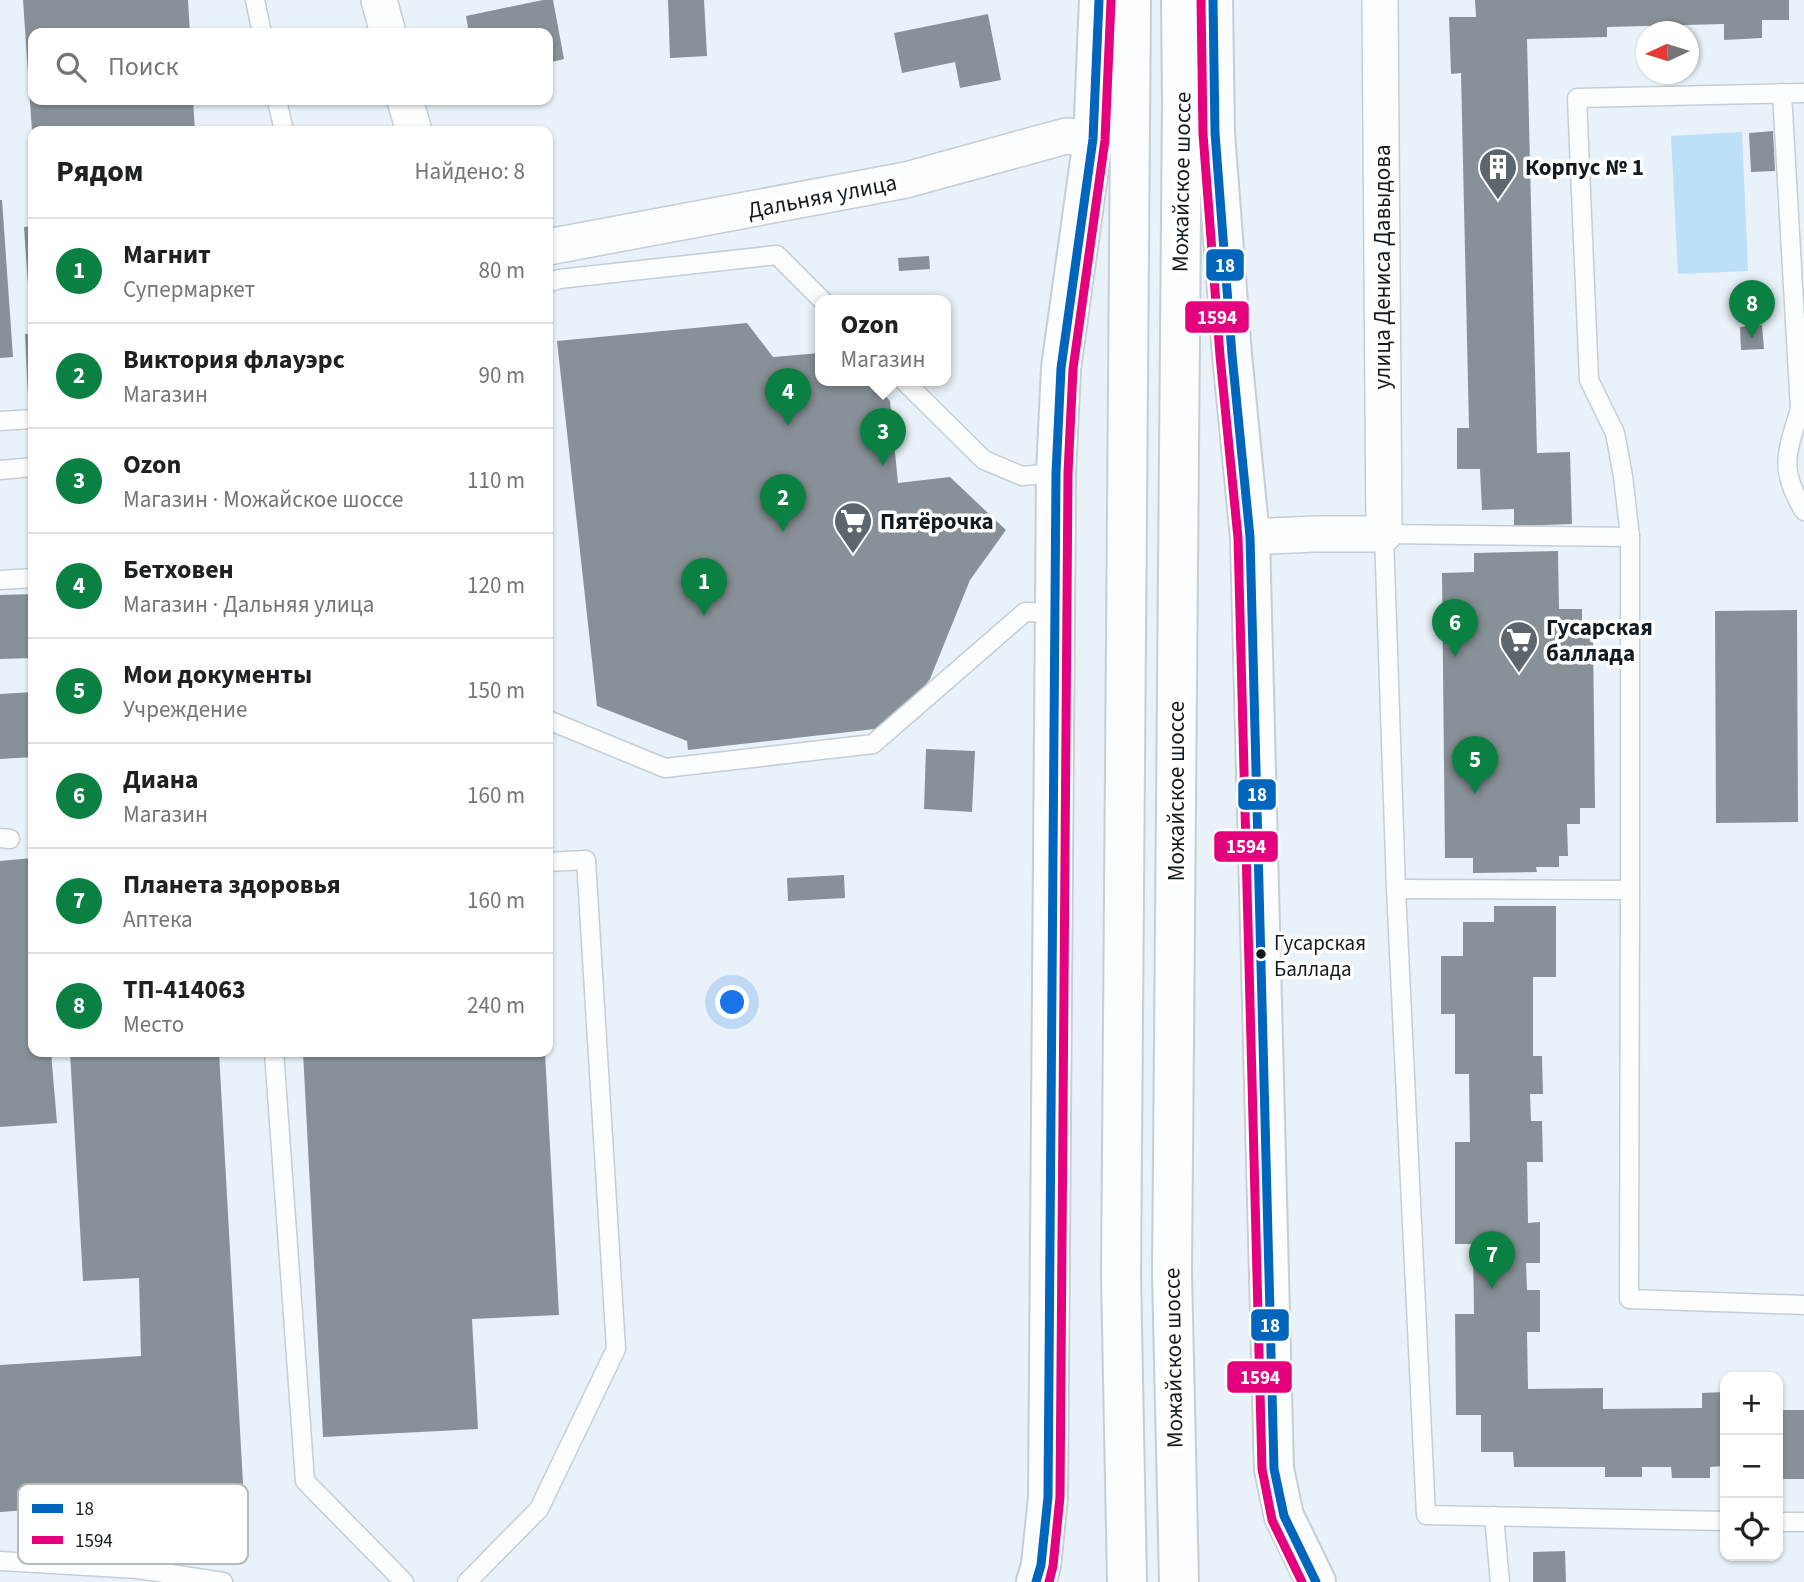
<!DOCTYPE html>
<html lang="ru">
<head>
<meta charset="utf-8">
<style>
	body { margin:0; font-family:"Source Sans 3",sans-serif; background:#f2f2f2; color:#202124 }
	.controls { position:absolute; right:21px; bottom:21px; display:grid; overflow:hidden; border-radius:14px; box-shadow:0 2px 5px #0004 }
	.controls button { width:63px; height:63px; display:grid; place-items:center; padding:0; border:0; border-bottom:2px solid #e0e0e0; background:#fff; color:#202124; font:35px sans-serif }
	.compass { position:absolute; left:1636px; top:21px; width:63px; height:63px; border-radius:50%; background:#fff; box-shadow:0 2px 5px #0004; rotate:266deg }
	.you { position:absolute; left:733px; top:1003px; width:24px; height:24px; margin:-18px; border:5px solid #fff; border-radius:50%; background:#1a73e8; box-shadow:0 0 0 10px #1a73e833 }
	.badge { display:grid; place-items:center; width:46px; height:46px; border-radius:50%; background:#0b8043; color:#fff; font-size:23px; font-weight:700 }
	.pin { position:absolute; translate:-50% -58px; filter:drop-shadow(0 2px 4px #0008) }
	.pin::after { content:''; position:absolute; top:37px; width:24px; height:21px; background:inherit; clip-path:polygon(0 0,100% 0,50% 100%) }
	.popup { position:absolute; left:815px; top:295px; width:136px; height:91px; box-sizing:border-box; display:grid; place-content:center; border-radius:14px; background:#fff; filter:drop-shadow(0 2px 5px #0005); font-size:23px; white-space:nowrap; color:#757577 }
	.popup b { font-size:26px; color:#202124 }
	.popup::after { content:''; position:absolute; left:50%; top:100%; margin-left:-14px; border:14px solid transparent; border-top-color:#fff }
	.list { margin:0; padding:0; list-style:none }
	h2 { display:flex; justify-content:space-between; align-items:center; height:91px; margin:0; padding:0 28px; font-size:30px }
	h2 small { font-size:23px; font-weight:400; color:#757577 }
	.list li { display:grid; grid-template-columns:46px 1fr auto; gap:21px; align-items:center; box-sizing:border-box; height:105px; padding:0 28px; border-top:2px solid #e0e0e0 }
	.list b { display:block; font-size:26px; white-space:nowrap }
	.list p { margin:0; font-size:23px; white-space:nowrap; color:#757577 }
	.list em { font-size:23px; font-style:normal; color:#757577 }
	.icon { flex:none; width:38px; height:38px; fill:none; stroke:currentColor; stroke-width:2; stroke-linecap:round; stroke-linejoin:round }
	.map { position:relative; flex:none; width:1804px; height:1582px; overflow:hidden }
	.search { position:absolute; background:#fff; box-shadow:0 2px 5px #0004; left:28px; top:28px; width:525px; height:77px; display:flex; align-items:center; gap:18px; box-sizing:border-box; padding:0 24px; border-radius:14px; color:#757577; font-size:26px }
	.panel { position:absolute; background:#fff; box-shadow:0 2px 5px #0004; left:28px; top:126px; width:525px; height:931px; border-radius:14px }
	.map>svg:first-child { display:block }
	.green { fill:#bce0f8 }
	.building { fill:#889197 }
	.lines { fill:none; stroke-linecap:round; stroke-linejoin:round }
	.service-casing { stroke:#c5ced5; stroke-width:21 }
	.minor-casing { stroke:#c5ced5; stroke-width:38 }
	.primary-casing { stroke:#c5ced5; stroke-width:42 }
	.service { stroke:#fcfdfe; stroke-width:18 }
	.minor { stroke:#fcfdfe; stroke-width:35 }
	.primary { stroke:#fcfdfe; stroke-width:38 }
	.bus-1-casing { stroke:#fff; stroke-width:14 }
	.bus-2-casing { stroke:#fff; stroke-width:14 }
	.bus-1 { stroke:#0065bd; stroke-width:9 }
	.bus-2 { stroke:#e5007d; stroke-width:9 }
	.bus-dot { fill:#121b22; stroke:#fff; stroke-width:2.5 }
	.labels { text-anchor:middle; stroke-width:7; stroke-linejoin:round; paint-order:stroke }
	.bus-label { font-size:21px; fill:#121b22; stroke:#fff; text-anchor:start }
	.poi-label { font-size:23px; font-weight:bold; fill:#121b22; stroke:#fff; text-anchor:start }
	.street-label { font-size:23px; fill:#121b22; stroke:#fff }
	.key { fill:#fff; stroke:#b8bbbd; stroke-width:2 }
	.key-label { font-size:19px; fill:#121b22 }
	.line-badge { stroke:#fff; stroke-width:2.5 }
	.badge-label { font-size:19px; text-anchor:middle; font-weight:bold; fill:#fff }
</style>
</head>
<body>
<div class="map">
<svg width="1804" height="1582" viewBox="0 0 1804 1582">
	<rect width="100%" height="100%" fill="#e9f2f8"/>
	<!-- green -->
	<polygon class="green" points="1742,132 1748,271 1678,274 1671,136"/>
	<!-- building -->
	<g class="building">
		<polygon points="23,0 188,0 190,33 33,33 33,100 118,100 118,103 193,100 195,131 32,131"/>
		<polygon points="543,0 553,0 564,59 548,63 548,33 469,33 466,16"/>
		<polygon points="668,0 704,0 707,56 670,58"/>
		<polygon points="1475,0 1789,0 1789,20 1762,20 1762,38 1724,40 1724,24 1607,27 1607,37 1527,39 1537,453 1570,452 1572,524 1514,526 1514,509 1482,510 1480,469 1457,469 1457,428 1469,428 1461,73 1451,74 1449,17 1476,17"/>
		<polygon points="988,14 1001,80 960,88 955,62 902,73 894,33"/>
		<polygon points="1773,131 1775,171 1751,172 1749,133"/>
		<polygon points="0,200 2,200 13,357 0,358"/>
		<polygon points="33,226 33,313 30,314 24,227"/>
		<polygon points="929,256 930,269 899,271 898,258"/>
		<polygon points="747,323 773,357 820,353 820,380 872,380 890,401 898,483 950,477 1006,530 970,580 930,679 893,727 688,750 687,741 597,706 557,341"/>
		<polygon points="1762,325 1764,349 1741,350 1740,327"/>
		<polygon points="25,334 33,334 33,397 28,397"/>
		<polygon points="1558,551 1559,609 1582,609 1582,635 1593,635 1595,808 1580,808 1580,824 1567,824 1568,856 1559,856 1559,867 1536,867 1537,872 1473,873 1473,858 1445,858 1442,573 1474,572 1474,553"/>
		<polygon points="33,594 33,658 0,659 0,595"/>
		<polygon points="1797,610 1798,822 1716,823 1715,611"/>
		<polygon points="33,692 33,757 0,759 0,694"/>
		<polygon points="926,749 975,751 972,812 924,809"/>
		<polygon points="33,858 33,1052 51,1052 57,1123 0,1127 0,861"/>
		<polygon points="844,875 845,898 788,901 787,878"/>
		<polygon points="1494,906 1556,906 1556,977 1533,977 1533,1056 1542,1056 1543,1094 1530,1094 1531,1121 1542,1121 1543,1162 1527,1162 1528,1223 1540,1222 1540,1263 1526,1263 1527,1290 1540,1290 1540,1332 1527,1332 1528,1389 1603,1388 1603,1409 1702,1408 1702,1393 1725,1392 1725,1466 1710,1467 1710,1478 1672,1478 1671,1467 1642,1467 1642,1477 1605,1477 1605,1467 1514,1467 1513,1452 1481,1452 1481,1415 1456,1415 1455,1314 1474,1314 1473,1244 1455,1244 1455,1142 1470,1142 1469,1074 1455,1074 1455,1014 1441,1014 1441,956 1463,956 1463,922 1494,922"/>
		<polygon points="70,1052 219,1052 246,1538 155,1544 152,1501 0,1512 0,1365 141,1356 139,1278 83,1281"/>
		<polygon points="303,1052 545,1052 559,1315 472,1319 478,1429 323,1437"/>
		<rect x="1778" y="1410" width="26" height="69"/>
		<polygon points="1565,1551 1566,1582 1533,1582 1533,1552"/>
	</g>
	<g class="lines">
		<defs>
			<g id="service">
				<polyline points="255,0 262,33"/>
				<path d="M1782,93L1800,409C1787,454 1778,467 1804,511"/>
				<polyline points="277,100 284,131"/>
				<polyline points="548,283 559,279 777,255 822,300"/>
				<polyline points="903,380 984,460 1022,476 1056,473"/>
				<polyline points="0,421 33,419"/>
				<polyline points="0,470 33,467"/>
				<polyline points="0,580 33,578"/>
				<polyline points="548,720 665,768 873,744 1025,612 1054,613"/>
				<polyline points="0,838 10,839"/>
				<polyline points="1396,889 1630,890 1630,537"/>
				<polyline points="1630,890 1629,1299 1804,1305"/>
				<polyline points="274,1052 305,1481 404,1582"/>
				<polyline points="1494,1516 1500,1582"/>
				<polyline points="1725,1521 1426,1515 1396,889 1384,534 1630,537 1623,476 1615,433 1589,380 1577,98 1804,93"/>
				<polyline points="1778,1522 1804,1522"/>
				<polyline points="0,1561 138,1569 223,1582"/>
				<polyline points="467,1582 539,1509 616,1349 586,860 548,862"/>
			</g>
			<g id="minor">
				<polyline points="379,0 388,33"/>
				<polyline points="405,100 414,131"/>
				<polyline points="548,247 906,180 1066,136 1093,139"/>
				<polyline points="1250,537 1316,534 1384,534 1380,0"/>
			</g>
			<g id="primary">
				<polyline points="1213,0 1215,133 1232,355 1250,537 1274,1469 1284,1516 1316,1582"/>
				<polyline points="1036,1582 1041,1565 1048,1497 1056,473 1061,368 1093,139 1099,0"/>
				<polyline points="1127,1582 1121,1276 1131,0"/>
				<polyline points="1179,1582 1172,1274 1182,101 1181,0"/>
			</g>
		</defs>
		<!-- service casing -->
		<use href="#service" class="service-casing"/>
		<!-- minor casing -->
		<use href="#minor" class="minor-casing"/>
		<!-- primary casing -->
		<use href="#primary" class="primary-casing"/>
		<!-- service -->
		<use href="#service" class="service"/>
		<!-- minor -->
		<use href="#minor" class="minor"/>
		<!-- primary -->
		<use href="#primary" class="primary"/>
		<defs>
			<g id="bus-1">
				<polyline points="1213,0 1215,133 1232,355 1250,537 1274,1469 1284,1516 1316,1582"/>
				<polyline points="1036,1582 1041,1565 1048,1497 1056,473 1061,368 1093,139 1099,0"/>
			</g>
			<g id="bus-2">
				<polyline points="1201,0 1203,134 1220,356 1238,538 1262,1469 1272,1520 1302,1582"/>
				<polyline points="1049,1582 1053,1566 1060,1497 1068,473 1073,369 1105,140 1111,1"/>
			</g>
		</defs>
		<!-- bus-1 casing -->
		<use href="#bus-1" class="bus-1-casing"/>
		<!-- bus-2 casing -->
		<use href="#bus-2" class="bus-2-casing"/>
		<!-- bus-1 -->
		<use href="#bus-1" class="bus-1"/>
		<!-- bus-2 -->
		<use href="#bus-2" class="bus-2"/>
	</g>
	<!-- icons -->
	<defs>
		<symbol id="building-pin" viewBox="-11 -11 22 30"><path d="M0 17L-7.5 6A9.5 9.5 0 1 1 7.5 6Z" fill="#5d666d" stroke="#fff"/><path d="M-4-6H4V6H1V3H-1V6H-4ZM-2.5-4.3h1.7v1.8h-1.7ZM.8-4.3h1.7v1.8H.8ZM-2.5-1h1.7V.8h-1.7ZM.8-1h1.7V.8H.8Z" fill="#fff"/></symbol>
		<symbol id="supermarket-pin" viewBox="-11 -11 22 30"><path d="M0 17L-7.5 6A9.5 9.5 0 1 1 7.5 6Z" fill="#5d666d" stroke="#fff"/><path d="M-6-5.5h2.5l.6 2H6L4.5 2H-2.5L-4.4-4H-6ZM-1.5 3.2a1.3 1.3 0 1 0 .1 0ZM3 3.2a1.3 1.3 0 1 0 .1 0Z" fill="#fff"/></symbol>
	</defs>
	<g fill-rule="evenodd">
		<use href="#building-pin" x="1476" y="145" width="44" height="60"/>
		<use href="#supermarket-pin" x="831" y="499" width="44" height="60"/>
		<use href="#supermarket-pin" x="1497" y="618" width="44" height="60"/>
	</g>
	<!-- markers -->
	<circle class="bus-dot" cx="1261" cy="954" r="6"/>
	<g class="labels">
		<!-- bus labels -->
		<g class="bus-label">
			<text x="1274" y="950">Гусарская<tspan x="1274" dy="26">Баллада</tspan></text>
		</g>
		<!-- poi labels -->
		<g class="poi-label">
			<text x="1525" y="175">Корпус № 1</text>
			<text x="880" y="529">Пятёрочка</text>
			<text x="1546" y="635">Гусарская<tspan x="1546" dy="26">баллада</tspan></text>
		</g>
		<!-- street labels -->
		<g class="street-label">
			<text transform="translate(1181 182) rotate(-89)" y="8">Можайское шоссе</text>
			<text transform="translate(822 196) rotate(-11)" y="8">Дальняя улица</text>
			<text transform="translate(1382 267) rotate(-90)" y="8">улица Дениса Давыдова</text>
			<text transform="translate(1176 791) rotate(-90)" y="8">Можайское шоссе</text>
			<text transform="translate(1173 1358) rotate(-91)" y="8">Можайское шоссе</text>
		</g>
	</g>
	<!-- legend -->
	<rect x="18" y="1484" width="230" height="80" rx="10" class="key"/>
	<rect x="32" y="1504" width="31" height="9" fill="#0065bd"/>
	<rect x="32" y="1536" width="31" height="8" fill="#e5007d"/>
	<g class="key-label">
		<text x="75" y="1515">18</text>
		<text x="75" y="1547">1594</text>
	</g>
	<g class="line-badge">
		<rect x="1205" y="248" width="40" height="34" rx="7" fill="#0065bd"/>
		<rect x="1184" y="300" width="66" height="34" rx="7" fill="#e5007d"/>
		<rect x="1237" y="778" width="40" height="33" rx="7" fill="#0065bd"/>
		<rect x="1213" y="830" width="66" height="33" rx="7" fill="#e5007d"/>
		<rect x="1250" y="1308" width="40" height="34" rx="7" fill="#0065bd"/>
		<rect x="1226" y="1360" width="67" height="34" rx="7" fill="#e5007d"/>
	</g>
	<g class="badge-label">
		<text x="1225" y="272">18</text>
		<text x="1217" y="324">1594</text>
		<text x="1257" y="801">18</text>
		<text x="1246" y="853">1594</text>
		<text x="1270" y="1332">18</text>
		<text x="1260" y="1384">1594</text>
	</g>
</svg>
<div class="controls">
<button>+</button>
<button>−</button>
<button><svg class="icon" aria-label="locate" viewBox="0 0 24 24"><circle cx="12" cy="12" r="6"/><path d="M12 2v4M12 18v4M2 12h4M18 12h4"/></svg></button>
</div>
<svg class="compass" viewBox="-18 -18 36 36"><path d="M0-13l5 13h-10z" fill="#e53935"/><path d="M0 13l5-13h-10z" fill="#757577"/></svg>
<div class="you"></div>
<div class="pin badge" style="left:704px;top:616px">1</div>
<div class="pin badge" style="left:783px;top:532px">2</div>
<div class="pin badge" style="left:883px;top:466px">3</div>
<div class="popup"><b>Ozon</b>Магазин</div>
<div class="pin badge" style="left:788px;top:426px">4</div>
<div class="pin badge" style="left:1475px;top:794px">5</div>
<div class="pin badge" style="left:1455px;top:657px">6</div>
<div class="pin badge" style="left:1492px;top:1289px">7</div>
<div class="pin badge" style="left:1752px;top:338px">8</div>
<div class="search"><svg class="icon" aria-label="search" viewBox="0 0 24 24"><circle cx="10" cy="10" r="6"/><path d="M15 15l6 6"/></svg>Поиск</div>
<section class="panel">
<h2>Рядом<small>Найдено: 8</small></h2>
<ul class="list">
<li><span class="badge">1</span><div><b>Магнит</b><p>Супермаркет</p></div><em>80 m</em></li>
<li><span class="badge">2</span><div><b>Виктория флауэрс</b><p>Магазин</p></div><em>90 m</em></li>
<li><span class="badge">3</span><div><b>Ozon</b><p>Магазин · Можайское шоссе</p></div><em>110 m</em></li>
<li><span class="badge">4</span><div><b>Бетховен</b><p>Магазин · Дальняя улица</p></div><em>120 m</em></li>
<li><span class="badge">5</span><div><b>Мои документы</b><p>Учреждение</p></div><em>150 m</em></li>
<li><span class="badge">6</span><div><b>Диана</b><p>Магазин</p></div><em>160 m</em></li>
<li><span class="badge">7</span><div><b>Планета здоровья</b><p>Аптека</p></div><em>160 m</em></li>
<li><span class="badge">8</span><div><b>ТП-414063</b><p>Место</p></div><em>240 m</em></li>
</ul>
</section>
</div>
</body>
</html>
